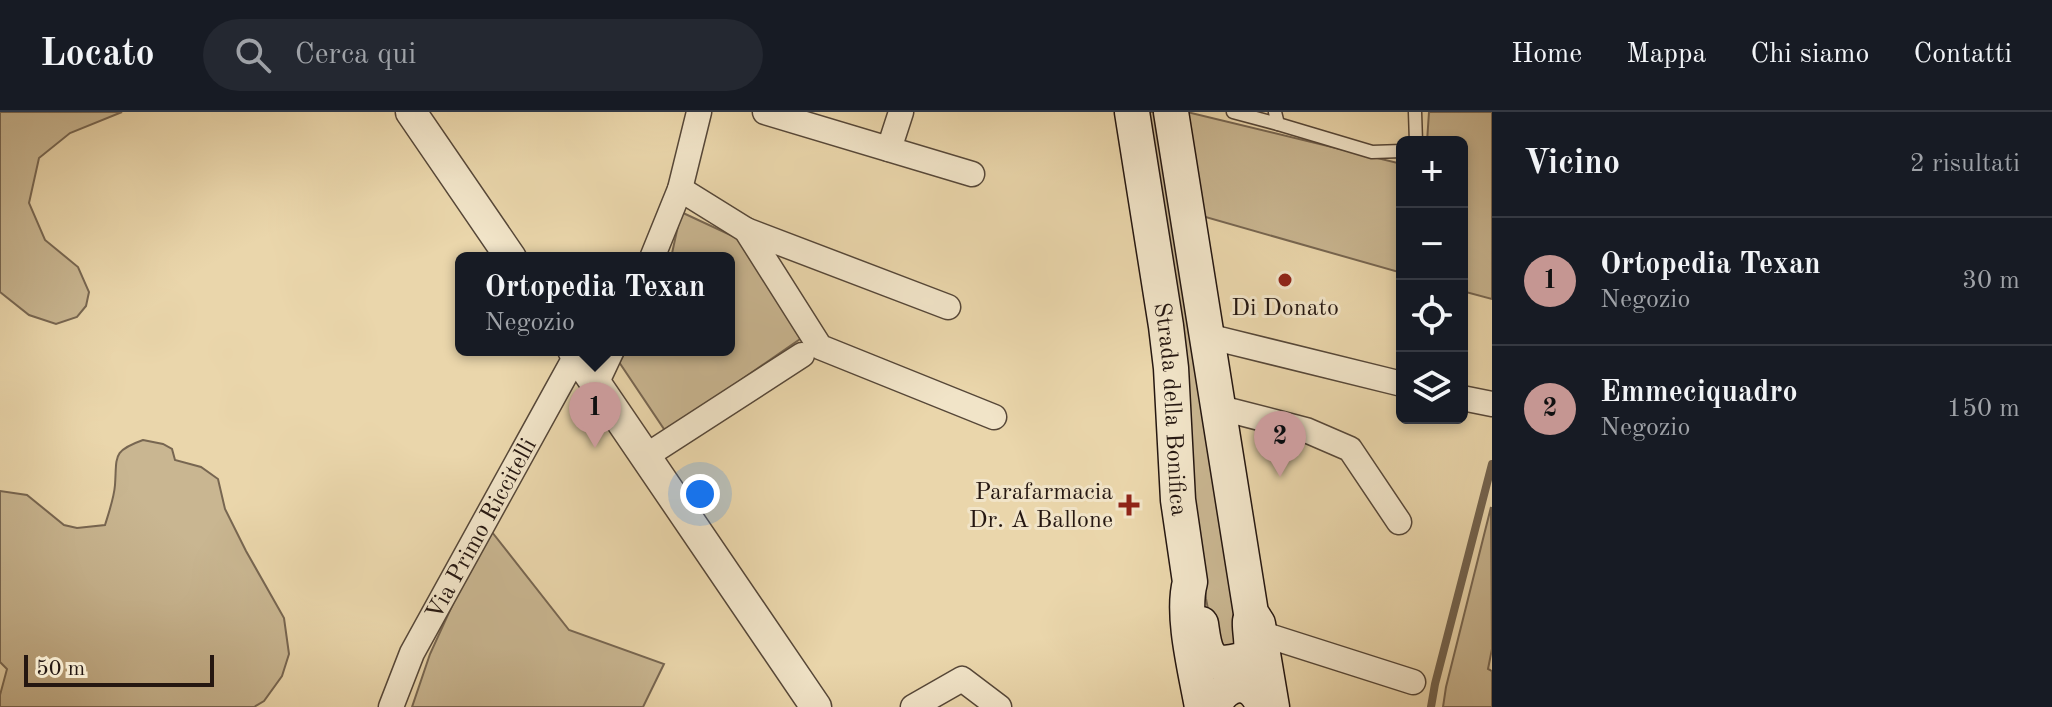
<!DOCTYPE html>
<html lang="it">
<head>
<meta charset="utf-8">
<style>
	body { margin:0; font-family:"Old Standard TT",serif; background:#242831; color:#f1f3f6 }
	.controls { position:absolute; right:24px; top:24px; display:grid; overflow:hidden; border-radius:12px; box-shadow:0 4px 12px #0003 }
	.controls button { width:72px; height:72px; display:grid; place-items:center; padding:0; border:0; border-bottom:2px solid #363941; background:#171b24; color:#f1f3f6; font:40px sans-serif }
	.scale { position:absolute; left:24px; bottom:20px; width:190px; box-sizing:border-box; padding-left:8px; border:4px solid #251711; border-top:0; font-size:22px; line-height:28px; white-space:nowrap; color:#251711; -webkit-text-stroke:6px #f1e4c8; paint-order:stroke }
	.you { position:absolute; left:700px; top:382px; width:28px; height:28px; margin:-20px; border:6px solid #fff; border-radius:50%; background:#1a73e8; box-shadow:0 0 0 12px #1a73e833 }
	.badge { display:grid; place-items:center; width:52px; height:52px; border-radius:50%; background:#c59692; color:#111; font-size:26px; font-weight:700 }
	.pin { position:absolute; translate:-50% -66px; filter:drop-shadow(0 2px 4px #0008) }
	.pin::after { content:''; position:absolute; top:42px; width:28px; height:24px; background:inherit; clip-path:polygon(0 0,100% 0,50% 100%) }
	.popup { position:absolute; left:455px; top:140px; width:280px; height:104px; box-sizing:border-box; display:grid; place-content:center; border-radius:12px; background:#171b24; filter:drop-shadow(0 2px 6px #0005); font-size:26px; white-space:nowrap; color:#9ea1a6 }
	.popup b { font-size:30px; color:#f1f3f6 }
	.popup::after { content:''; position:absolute; left:50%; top:100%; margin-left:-16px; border:16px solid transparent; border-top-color:#171b24 }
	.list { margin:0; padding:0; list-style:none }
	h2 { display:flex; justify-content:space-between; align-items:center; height:104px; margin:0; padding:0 32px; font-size:34px }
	h2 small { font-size:26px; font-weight:400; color:#9ea1a6 }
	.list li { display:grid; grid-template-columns:52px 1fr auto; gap:24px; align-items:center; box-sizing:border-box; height:128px; padding:0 32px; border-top:2px solid #363941 }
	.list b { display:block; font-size:30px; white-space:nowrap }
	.list p { margin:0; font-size:26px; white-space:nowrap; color:#9ea1a6 }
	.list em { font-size:26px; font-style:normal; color:#9ea1a6 }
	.icon { flex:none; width:44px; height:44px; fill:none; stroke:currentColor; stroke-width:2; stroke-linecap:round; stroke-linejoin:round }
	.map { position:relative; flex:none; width:1492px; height:595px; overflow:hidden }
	header { display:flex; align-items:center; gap:48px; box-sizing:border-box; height:112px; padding:0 40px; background:#171b24; border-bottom:2px solid #363941 }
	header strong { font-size:38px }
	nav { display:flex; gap:44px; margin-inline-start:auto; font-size:28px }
	.search { width:560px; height:72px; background:#242831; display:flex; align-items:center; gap:20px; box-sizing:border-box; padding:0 28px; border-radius:44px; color:#9ea1a6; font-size:30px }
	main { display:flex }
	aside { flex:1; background:#171b24 }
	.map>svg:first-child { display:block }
	.green { fill:#c9b691; stroke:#776651; stroke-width:2 }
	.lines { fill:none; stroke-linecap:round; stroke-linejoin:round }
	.stream { stroke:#73634e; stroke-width:8 }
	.service-casing { stroke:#564738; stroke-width:15 }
	.minor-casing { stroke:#564738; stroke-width:27 }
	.tertiary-casing { stroke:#564738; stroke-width:33 }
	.secondary-casing { stroke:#251711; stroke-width:37 }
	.service { stroke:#f1e4c8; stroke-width:12 }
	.minor { stroke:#f1e4c8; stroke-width:24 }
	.tertiary { stroke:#f1e4c8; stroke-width:30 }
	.secondary { stroke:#f1e4c8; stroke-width:34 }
	.poi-dot { fill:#8f2418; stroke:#f1e4c8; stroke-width:3 }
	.labels { text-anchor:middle; stroke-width:6; stroke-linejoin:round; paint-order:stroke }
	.poi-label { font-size:24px; fill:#251711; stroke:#f1e4c8 }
	.street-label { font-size:24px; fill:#251711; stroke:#f1e4c8 }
</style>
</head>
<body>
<header>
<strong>Locato</strong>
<div class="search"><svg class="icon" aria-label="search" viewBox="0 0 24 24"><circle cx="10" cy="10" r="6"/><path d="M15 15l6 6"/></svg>Cerca qui</div>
<nav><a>Home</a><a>Mappa</a><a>Chi siamo</a><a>Contatti</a></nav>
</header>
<main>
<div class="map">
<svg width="1492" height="595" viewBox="0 0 1492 595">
	<rect width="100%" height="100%" fill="#ead6ab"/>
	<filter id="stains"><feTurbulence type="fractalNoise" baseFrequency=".0025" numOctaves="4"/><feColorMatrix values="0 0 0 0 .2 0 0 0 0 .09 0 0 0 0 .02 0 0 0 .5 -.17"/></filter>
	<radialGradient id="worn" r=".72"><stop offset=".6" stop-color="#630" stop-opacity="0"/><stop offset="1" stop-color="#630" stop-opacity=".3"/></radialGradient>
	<!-- green -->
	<g class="green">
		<polygon points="0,0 122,0 70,21 39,46 29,91 45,128 78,155 89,180 86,194 77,205 56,212 29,203 0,180"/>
		<polygon points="1142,0 1157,0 1221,405 1238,533 1223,536 1212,517 1206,487"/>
		<polygon points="1187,0 1402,52 1402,161 1202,104"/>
		<polygon points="1429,0 1492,0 1492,187 1462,179 1462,30 1427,30"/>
		<polygon points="681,100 737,126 803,225 666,320 619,250 627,238 729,238 729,146 671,146"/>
		<path d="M143,328L163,332L172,337L175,348L201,355L218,367L225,397L246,439L284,506L289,542L282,564L264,589L254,595H0V583L7,557L0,550V379L27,383L64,413L77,416L105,413C109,400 114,386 115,373C117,344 112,339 143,328Z"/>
		<polygon points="1491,395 1492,537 1488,557 1492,559 1492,595 1443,595 1446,575"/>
		<polygon points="488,415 569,518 664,552 643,595 412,595 430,542"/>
	</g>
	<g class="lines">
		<!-- stream -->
		<polyline class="stream" points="1431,595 1435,572 1492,352"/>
		<defs>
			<g id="service">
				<polyline points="1233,0 1278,12 1275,0"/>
				<polyline points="1415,0 1416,30"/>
				<polyline points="1278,12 1372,40 1402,39"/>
			</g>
			<g id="minor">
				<polyline points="765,0 972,62"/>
				<polyline points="889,37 901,0"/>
				<polyline points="680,77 746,118 820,235 994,305"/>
				<polyline points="746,118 948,195"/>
				<polyline points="652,146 680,77 699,0"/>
				<polyline points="1207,224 1402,272"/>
				<polyline points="596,272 612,238"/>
				<polyline points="1462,286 1492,292"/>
				<polyline points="1217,295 1306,318 1350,337 1399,410"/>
				<polyline points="646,344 802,243"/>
				<polyline points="1260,527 1272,525 1413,570"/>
				<path id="s1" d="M391,595L412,541L579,238"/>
				<polyline points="913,595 962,567 999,595"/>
			</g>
			<g id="tertiary">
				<polyline points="411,0 511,146"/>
				<polyline points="573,238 816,595"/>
			</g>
			<g id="secondary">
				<path id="s2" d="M1132,0L1166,214L1171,256L1178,388L1190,470C1181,503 1196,561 1202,595"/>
				<polyline points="1171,0 1251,501 1258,512 1272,595"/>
				<path d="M1201,512C1204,532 1205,555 1232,550C1238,549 1246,547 1249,542C1254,533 1249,519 1250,509"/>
				<path d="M1214,595C1224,568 1254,564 1263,595"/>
			</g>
		</defs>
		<!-- service casing -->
		<use href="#service" class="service-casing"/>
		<!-- minor casing -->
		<use href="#minor" class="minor-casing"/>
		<!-- tertiary casing -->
		<use href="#tertiary" class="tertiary-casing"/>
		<!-- secondary casing -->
		<use href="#secondary" class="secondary-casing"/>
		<!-- service -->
		<use href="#service" class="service"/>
		<!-- minor -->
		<use href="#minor" class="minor"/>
		<!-- tertiary -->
		<use href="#tertiary" class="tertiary"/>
		<!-- secondary -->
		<use href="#secondary" class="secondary"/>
	</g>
	<!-- markers -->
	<g class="poi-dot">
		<circle cx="1285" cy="168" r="8"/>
		<path d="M1125 381h8v8h8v8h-8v8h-8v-8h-8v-8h8z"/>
	</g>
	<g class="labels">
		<!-- poi labels -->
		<g class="poi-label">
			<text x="1285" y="203">Di Donato</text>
			<text x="1113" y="387" text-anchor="end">Parafarmacia<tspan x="1113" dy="28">Dr. A Ballone</tspan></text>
		</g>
		<!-- street labels -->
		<g class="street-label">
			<text dy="8" stroke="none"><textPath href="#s2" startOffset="300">Strada della Bonifica</textPath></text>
			<text dy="8" stroke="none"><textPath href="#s1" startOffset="200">Via Primo Riccitelli</textPath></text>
		</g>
	</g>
	<rect width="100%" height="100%" filter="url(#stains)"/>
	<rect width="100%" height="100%" fill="url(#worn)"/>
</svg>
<div class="controls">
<button>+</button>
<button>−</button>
<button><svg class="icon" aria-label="locate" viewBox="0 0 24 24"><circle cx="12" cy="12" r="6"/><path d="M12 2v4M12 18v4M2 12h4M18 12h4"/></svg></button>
<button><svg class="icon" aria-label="layers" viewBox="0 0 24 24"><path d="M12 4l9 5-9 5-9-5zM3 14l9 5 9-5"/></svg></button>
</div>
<div class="scale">50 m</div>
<div class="you"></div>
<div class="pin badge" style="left:595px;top:336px">1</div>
<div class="popup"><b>Ortopedia Texan</b>Negozio</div>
<div class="pin badge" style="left:1280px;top:365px">2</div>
</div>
<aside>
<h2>Vicino<small>2 risultati</small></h2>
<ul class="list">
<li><span class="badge">1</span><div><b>Ortopedia Texan</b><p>Negozio</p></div><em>30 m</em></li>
<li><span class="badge">2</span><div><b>Emmeciquadro</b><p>Negozio</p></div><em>150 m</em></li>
</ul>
</aside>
</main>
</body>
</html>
